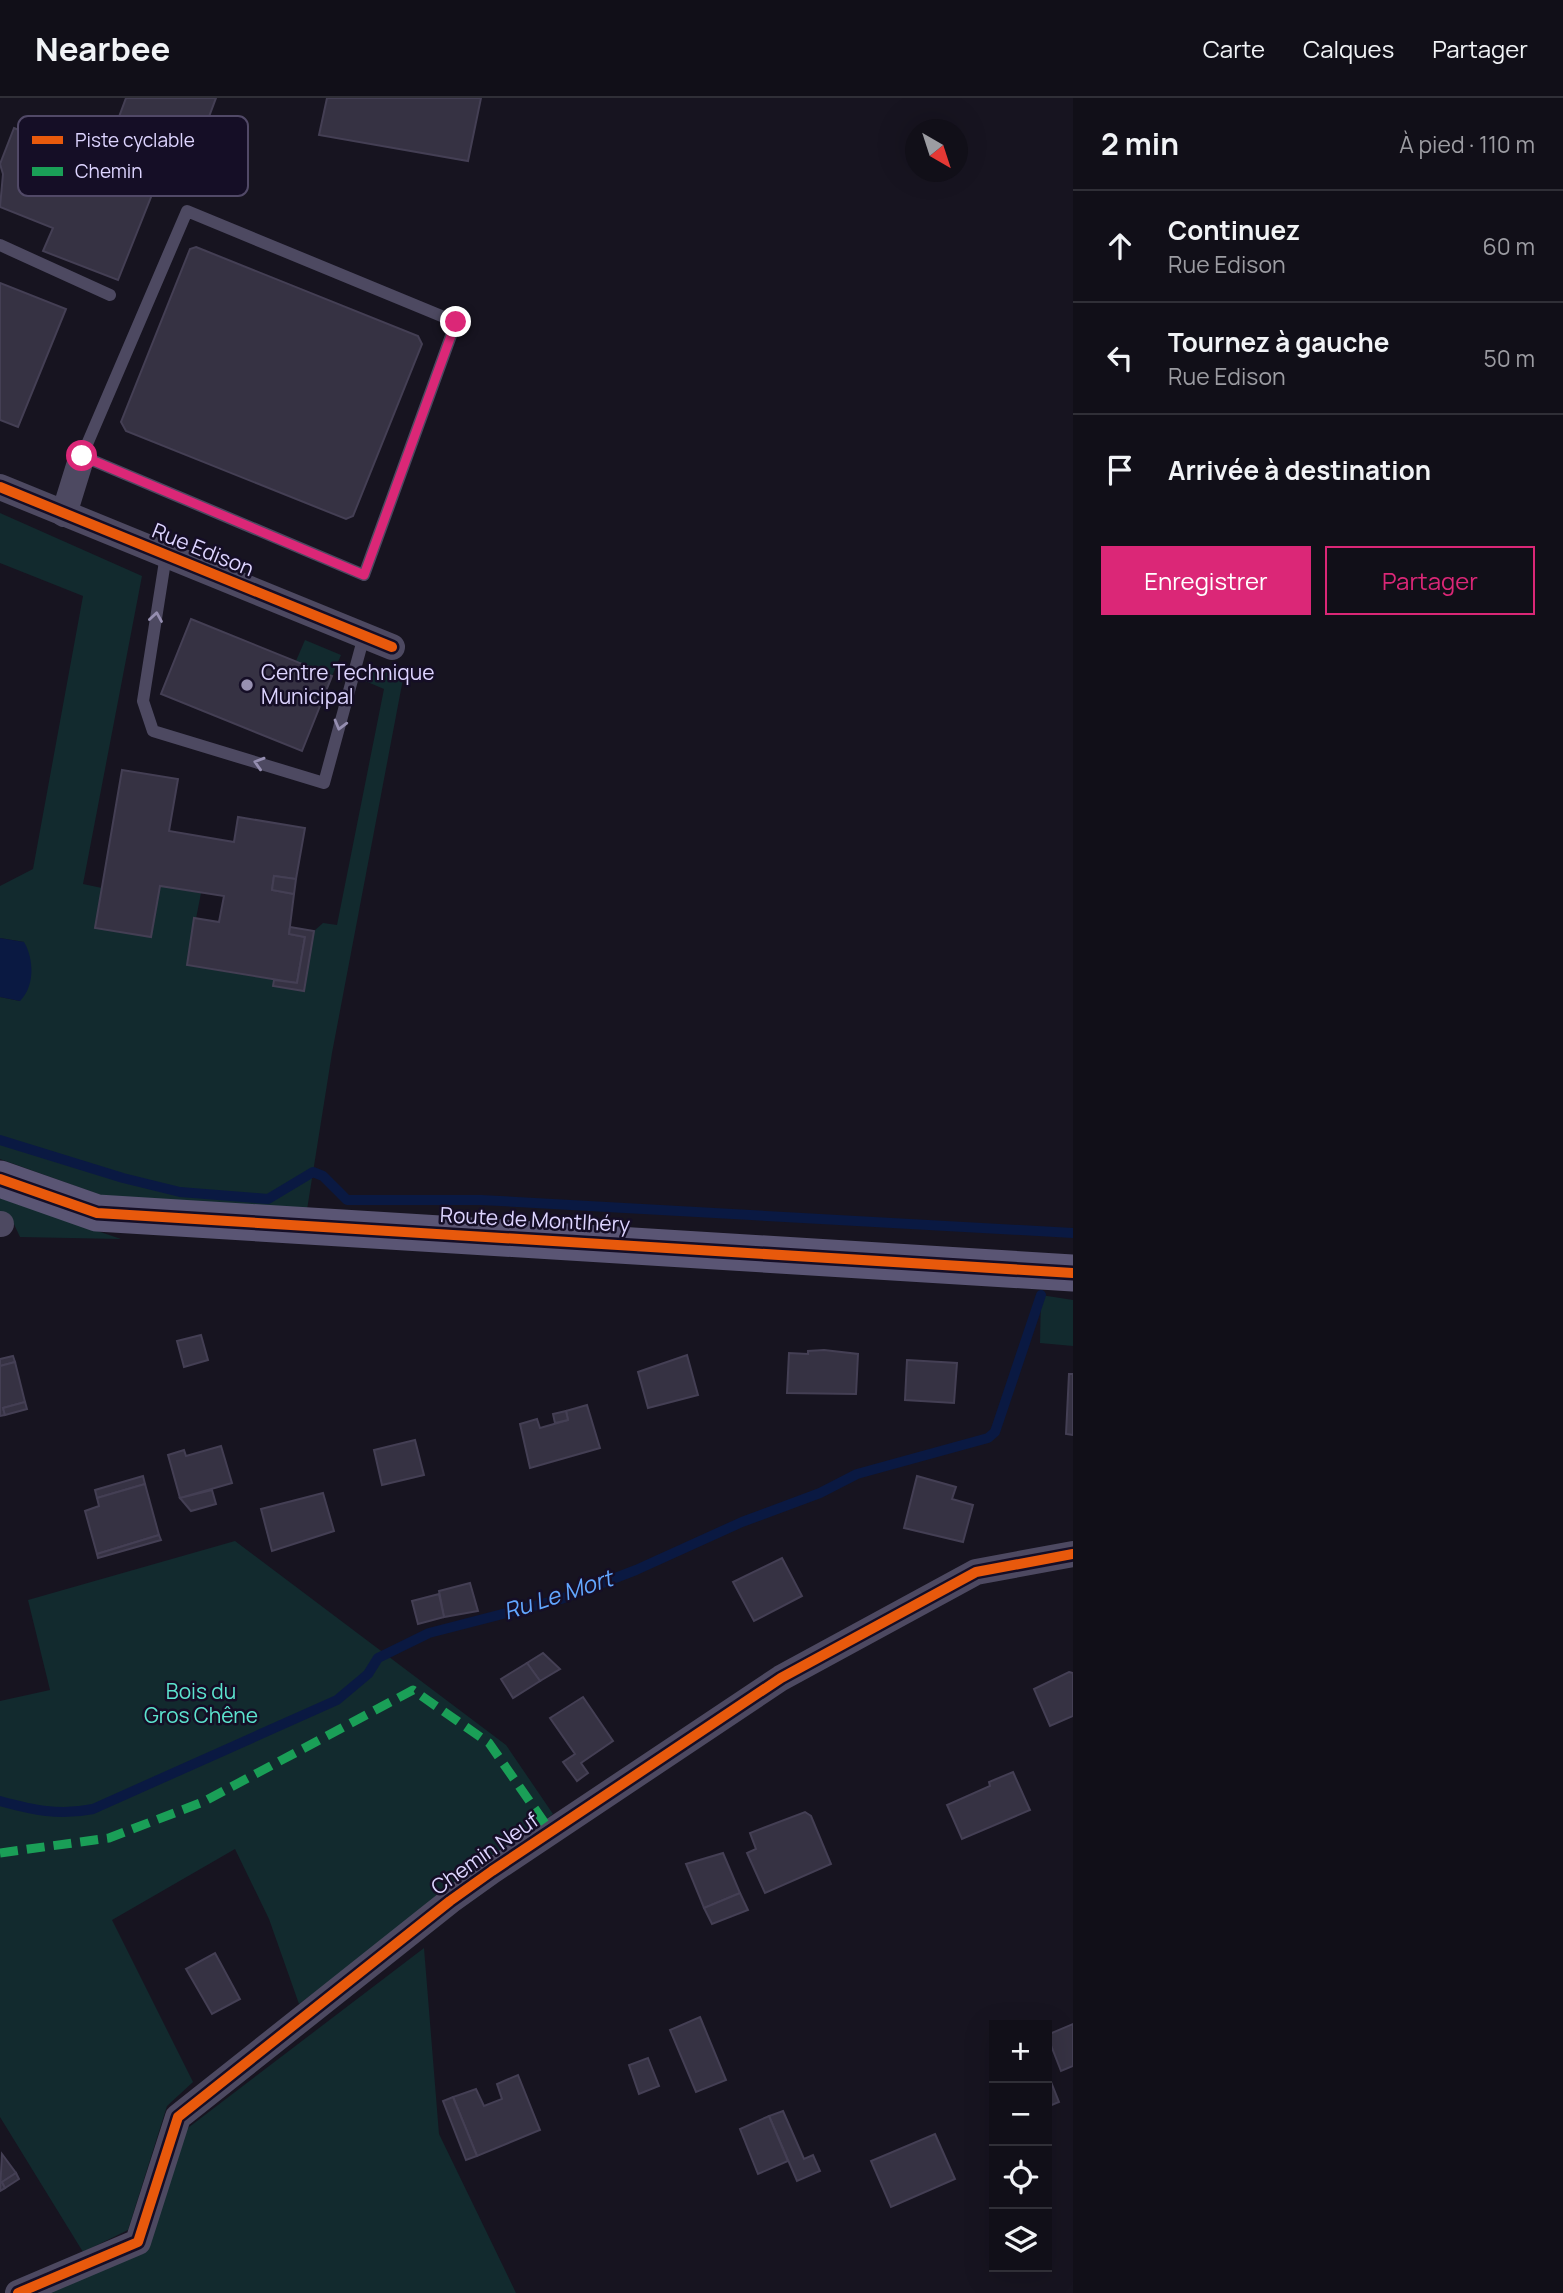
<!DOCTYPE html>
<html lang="fr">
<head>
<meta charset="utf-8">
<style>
	body { margin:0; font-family:Manrope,sans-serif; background:#1a1821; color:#f1f3f6 }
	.controls { position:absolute; right:21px; bottom:21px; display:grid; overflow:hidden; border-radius:0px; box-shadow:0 7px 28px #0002 }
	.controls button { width:63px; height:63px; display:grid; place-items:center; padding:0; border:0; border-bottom:2px solid #302f37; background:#110f18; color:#f1f3f6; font:35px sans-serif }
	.compass { position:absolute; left:905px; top:21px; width:63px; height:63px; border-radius:50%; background:#110f18; box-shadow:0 7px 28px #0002; rotate:141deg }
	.stop { position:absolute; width:21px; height:21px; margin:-16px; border:5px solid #db2777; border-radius:50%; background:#fff }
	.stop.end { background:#db2777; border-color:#fff; box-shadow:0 2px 7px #0008 }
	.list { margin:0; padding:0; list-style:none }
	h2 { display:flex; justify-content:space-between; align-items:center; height:91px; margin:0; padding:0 28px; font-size:30px }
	h2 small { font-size:23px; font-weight:400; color:#9c9ca2 }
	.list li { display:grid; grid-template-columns:46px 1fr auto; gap:21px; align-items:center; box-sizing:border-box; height:112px; padding:0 28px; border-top:2px solid #302f37 }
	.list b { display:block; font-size:26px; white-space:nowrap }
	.list p { margin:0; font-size:23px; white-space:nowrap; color:#9c9ca2 }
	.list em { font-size:23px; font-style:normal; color:#9c9ca2 }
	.actions { display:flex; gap:14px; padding:21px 28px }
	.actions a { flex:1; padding:16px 0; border:2px solid #db2777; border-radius:0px; text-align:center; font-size:24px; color:#db2777 }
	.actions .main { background:#db2777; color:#fff }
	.icon { flex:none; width:38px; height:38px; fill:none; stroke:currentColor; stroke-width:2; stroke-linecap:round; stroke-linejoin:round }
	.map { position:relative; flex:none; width:1073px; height:2195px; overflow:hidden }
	header { display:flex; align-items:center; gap:42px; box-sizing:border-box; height:98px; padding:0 35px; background:#110f18; border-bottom:2px solid #302f37 }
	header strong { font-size:33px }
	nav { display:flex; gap:38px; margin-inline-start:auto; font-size:24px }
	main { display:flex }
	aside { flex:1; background:#110f18 }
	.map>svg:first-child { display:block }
	.green { fill:#122a2e }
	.water { fill:#0a1942 }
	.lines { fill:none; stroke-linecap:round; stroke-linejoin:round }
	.stream { stroke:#0a1942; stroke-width:10 }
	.building { fill:#363243; stroke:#443f54; stroke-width:2 }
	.service { stroke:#4d4961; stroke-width:12 }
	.minor { stroke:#4d4961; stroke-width:26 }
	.secondary { stroke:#5a5574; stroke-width:37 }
	.quiet { stroke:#1a9f57; stroke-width:9; stroke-dasharray:18 9; stroke-linecap:butt }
	.cycleway-casing { stroke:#150e26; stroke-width:15 }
	.cycleway { stroke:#e8590c; stroke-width:10 }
	.oneway { stroke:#958eb0 }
	.route { stroke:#db2777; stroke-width:9 }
	.poi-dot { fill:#9891b1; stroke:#150e26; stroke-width:2.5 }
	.labels { text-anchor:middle; stroke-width:5; stroke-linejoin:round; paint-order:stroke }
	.street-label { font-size:21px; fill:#ddd4ff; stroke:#150e26 }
	.poi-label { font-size:21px; fill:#ddd4ff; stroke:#150e26; text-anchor:start }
	.park-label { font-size:21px; fill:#5ce3ce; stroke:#150e26 }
	.water-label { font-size:23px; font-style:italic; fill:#62a7ff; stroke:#150e26 }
	.key { fill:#150e26; stroke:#514967; stroke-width:2 }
	.key-label { font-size:19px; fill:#ddd4ff }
</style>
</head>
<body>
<header>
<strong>Nearbee</strong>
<nav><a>Carte</a><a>Calques</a><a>Partager</a></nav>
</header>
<main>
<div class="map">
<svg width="1073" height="2195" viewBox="0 0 1073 2195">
	<rect width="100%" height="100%" fill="#171420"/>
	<!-- green -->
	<g class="green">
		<polygon points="0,415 142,478 83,786 102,790 96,830 151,839 160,788 201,795 187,867 274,882 273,888 303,892 314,833 323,825 337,827 384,591 365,583 371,568 403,581 332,955 306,1118 112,1101 0,1061 0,899 20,903 24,844 0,840 0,788 33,771 83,498 0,465"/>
		<polygon points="305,542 341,557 332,578 296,563"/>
		<polygon points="0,1100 121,1141 20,1139 13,1124 0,1116"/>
		<polygon points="1041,1197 1073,1202 1073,1248 1040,1245"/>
		<polygon points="235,1443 506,1647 553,1716 299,1906 269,1821 235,1751 112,1822 193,1984 167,2008 128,2132 83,2154 0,2019 0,1603 50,1592 28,1502"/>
		<polygon points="424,1850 439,2036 516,2195 40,2195 142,2149 180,2036"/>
	</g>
	<!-- water -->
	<path class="water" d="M0,840L24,844C34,861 35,888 20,903L0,899Z"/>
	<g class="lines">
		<!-- stream -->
		<g class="stream">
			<polyline points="0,1042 123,1080 180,1094 268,1101 313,1074 323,1078 347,1102 481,1102 1073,1135"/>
			<path d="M0,1703C33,1712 59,1718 93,1711L337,1602L368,1576L378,1560L429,1535L561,1501L636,1472L742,1424L820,1395L857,1376L988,1340L995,1334L1041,1197"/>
		</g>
	</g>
	<!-- building -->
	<g class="building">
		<polygon points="126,0 216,0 195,56 116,27"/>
		<polygon points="327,0 481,0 468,63 319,37"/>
		<polygon points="14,30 155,89 118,182 43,153 53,130 0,109 3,76 0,66"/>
		<polygon points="196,149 418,238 422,246 353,418 346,421 126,333 121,324 190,151"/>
		<polygon points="0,185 66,211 18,329 0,322"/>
		<polygon points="191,521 332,578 302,653 161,596"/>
		<polygon points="122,672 178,681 169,733 234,744 238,719 305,730 296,781 274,778 272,792 294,796 289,836 305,839 297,885 187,867 194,820 219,824 224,798 160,788 151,839 95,830"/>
		<polygon points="274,778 296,781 294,796 272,792"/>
		<polygon points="290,829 314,833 304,893 273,888 274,882 297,885 305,839 289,836"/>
		<polygon points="201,1237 208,1262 184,1269 177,1243"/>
		<polygon points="824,1252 858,1256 856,1296 787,1295 789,1255 808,1256 808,1253"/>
		<polygon points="687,1257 698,1297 648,1310 638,1274"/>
		<polygon points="13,1258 15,1264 0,1268 0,1261"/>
		<polygon points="907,1262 957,1265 954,1305 905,1302"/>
		<polygon points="15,1264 25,1304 3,1310 5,1317 0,1318 0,1268"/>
		<polygon points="1069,1276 1073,1276 1073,1337 1066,1336"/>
		<polygon points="25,1304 27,1311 5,1317 3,1310"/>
		<polygon points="587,1307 600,1350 530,1370 520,1326 537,1321 540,1330 568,1322 566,1313"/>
		<polygon points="566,1313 568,1322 555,1325 553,1316"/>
		<polygon points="415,1342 424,1377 382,1387 374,1352"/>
		<polygon points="221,1348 232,1385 180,1400 168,1357 184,1352 186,1358"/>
		<polygon points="143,1378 145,1386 97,1400 95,1392"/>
		<polygon points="917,1378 956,1389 952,1401 973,1407 963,1444 904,1430"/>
		<polygon points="145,1386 159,1437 97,1456 85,1413 99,1408 97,1400"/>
		<polygon points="212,1392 216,1406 191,1413 180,1400"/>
		<polygon points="323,1395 334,1433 272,1453 261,1411"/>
		<polygon points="159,1437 161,1442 98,1460 97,1456"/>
		<polygon points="782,1460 802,1498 754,1523 733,1484"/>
		<polygon points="470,1485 478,1513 444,1519 439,1493"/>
		<polygon points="439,1496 444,1519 418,1526 412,1503"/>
		<polygon points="543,1555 560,1571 540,1583 527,1565"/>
		<polygon points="527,1565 540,1583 513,1600 501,1581"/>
		<polygon points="1069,1574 1073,1575 1073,1618 1050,1628 1034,1591"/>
		<polygon points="583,1599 613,1643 581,1665 588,1675 577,1683 563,1664 575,1656 550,1620"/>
		<polygon points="1013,1674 1030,1712 962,1741 947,1707 990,1688 989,1684"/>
		<polygon points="805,1714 811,1718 831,1766 765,1795 747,1755 756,1751 750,1735"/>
		<polygon points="723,1755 740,1795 704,1810 686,1766"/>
		<polygon points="740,1795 748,1812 712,1826 704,1810"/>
		<polygon points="215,1855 240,1901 212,1916 186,1871"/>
		<polygon points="700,1919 726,1982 696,1994 670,1932"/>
		<polygon points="1073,1926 1073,1968 1061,1973 1047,1937"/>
		<polygon points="648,1960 659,1988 639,1996 629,1967"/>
		<polygon points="1047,1974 1059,2004 1047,2009"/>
		<polygon points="518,1977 540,2032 477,2058 453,1999 476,1991 484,2008 502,2001 497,1986"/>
		<polygon points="453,1999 477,2058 466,2062 443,2003"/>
		<polygon points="783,2013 804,2061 813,2057 820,2073 797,2083 769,2018"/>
		<polygon points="769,2018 788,2063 758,2076 740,2031"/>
		<polygon points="935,2036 955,2081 891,2109 871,2063"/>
		<polygon points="2,2056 16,2075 2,2084 5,2090 0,2093"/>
		<polygon points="16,2075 19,2081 5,2090 2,2084"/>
	</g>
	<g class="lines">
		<!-- service -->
		<g class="service">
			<polygon points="187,113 456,224 364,477 82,358"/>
			<polyline points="0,147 110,197"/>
			<polyline points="166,457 143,603 153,633 324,685 364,538"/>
		</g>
		<!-- minor -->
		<g class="minor">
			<polyline points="0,389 392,549"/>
			<polyline points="64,416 82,358"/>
			<polyline points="0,1126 1,1126"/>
			<polyline points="18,2195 138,2144 178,2019 450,1803 492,1773 781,1580 976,1474 1073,1456"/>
		</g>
		<!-- secondary -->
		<polyline class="secondary" points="0,1081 97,1115 1073,1175"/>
		<!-- quiet -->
		<polyline class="quiet" points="0,1755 109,1740 203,1704 413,1592 489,1645 551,1734"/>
		<defs>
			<g id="cycleway">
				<polyline points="0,389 392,549"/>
				<polyline points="0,1081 97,1115 1073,1175"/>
				<polyline points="18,2195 138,2144 178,2019 450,1803 492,1773 781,1580 976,1474 1073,1456"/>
			</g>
		</defs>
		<!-- cycleway casing -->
		<use href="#cycleway" class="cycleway-casing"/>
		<!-- cycleway -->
		<use href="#cycleway" class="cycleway"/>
	</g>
	<!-- one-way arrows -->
	<defs><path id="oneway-chevron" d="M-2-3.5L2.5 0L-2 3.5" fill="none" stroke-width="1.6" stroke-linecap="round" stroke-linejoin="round" transform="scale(1.75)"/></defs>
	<g class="oneway">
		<use href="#oneway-chevron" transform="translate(156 519) rotate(-81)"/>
		<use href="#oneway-chevron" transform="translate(340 627) rotate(105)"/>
		<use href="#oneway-chevron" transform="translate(259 665) rotate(-163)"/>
	</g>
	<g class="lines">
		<!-- route -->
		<polyline class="route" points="82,358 364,477 456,224"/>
	</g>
	<!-- markers -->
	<circle class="poi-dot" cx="247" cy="587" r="7"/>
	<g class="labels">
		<!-- street labels -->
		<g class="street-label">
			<text transform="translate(203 452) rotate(22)" y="7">Rue Edison</text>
			<text transform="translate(535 1122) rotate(3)" y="7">Route de Montlhéry</text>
			<text transform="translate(485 1756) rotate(-35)" y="7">Chemin Neuf</text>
		</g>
		<!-- poi labels -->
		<g class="poi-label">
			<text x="261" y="582">Centre Technique<tspan x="261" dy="24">Municipal</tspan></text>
		</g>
		<!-- park labels -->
		<g class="park-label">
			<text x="201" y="1601">Bois du<tspan x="201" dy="24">Gros Chêne</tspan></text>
		</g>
		<!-- water labels -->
		<g class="water-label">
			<text transform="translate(558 1497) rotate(-18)" y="8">Ru Le Mort</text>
		</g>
	</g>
	<!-- legend -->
	<rect x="18" y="18" width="230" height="80" rx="10" class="key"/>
	<rect x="32" y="38" width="31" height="8" fill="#e8590c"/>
	<rect x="32" y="69" width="31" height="9" fill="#1a9f57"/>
	<g class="key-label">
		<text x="75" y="49">Piste cyclable</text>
		<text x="75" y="80">Chemin</text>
	</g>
</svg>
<div class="controls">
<button>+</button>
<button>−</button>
<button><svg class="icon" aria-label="locate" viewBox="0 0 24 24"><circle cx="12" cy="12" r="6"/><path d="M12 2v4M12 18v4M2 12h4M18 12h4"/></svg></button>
<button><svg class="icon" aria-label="layers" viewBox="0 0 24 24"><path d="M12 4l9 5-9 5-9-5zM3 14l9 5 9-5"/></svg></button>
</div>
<svg class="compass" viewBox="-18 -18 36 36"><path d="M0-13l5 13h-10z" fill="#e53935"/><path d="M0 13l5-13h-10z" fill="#9c9ca2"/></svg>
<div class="stop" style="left:82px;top:358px"></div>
<div class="stop end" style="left:456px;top:224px"></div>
</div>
<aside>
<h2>2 min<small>À pied · 110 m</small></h2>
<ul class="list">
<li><svg class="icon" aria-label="ahead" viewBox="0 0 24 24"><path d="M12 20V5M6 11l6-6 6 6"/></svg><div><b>Continuez</b><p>Rue Edison</p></div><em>60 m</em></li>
<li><svg class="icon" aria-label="left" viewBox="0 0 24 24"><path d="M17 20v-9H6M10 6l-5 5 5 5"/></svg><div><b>Tournez à gauche</b><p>Rue Edison</p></div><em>50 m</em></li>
<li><svg class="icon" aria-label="arrive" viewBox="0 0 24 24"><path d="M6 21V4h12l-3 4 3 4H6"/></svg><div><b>Arrivée à destination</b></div></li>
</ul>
<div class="actions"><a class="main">Enregistrer</a><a>Partager</a></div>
</aside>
</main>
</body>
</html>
